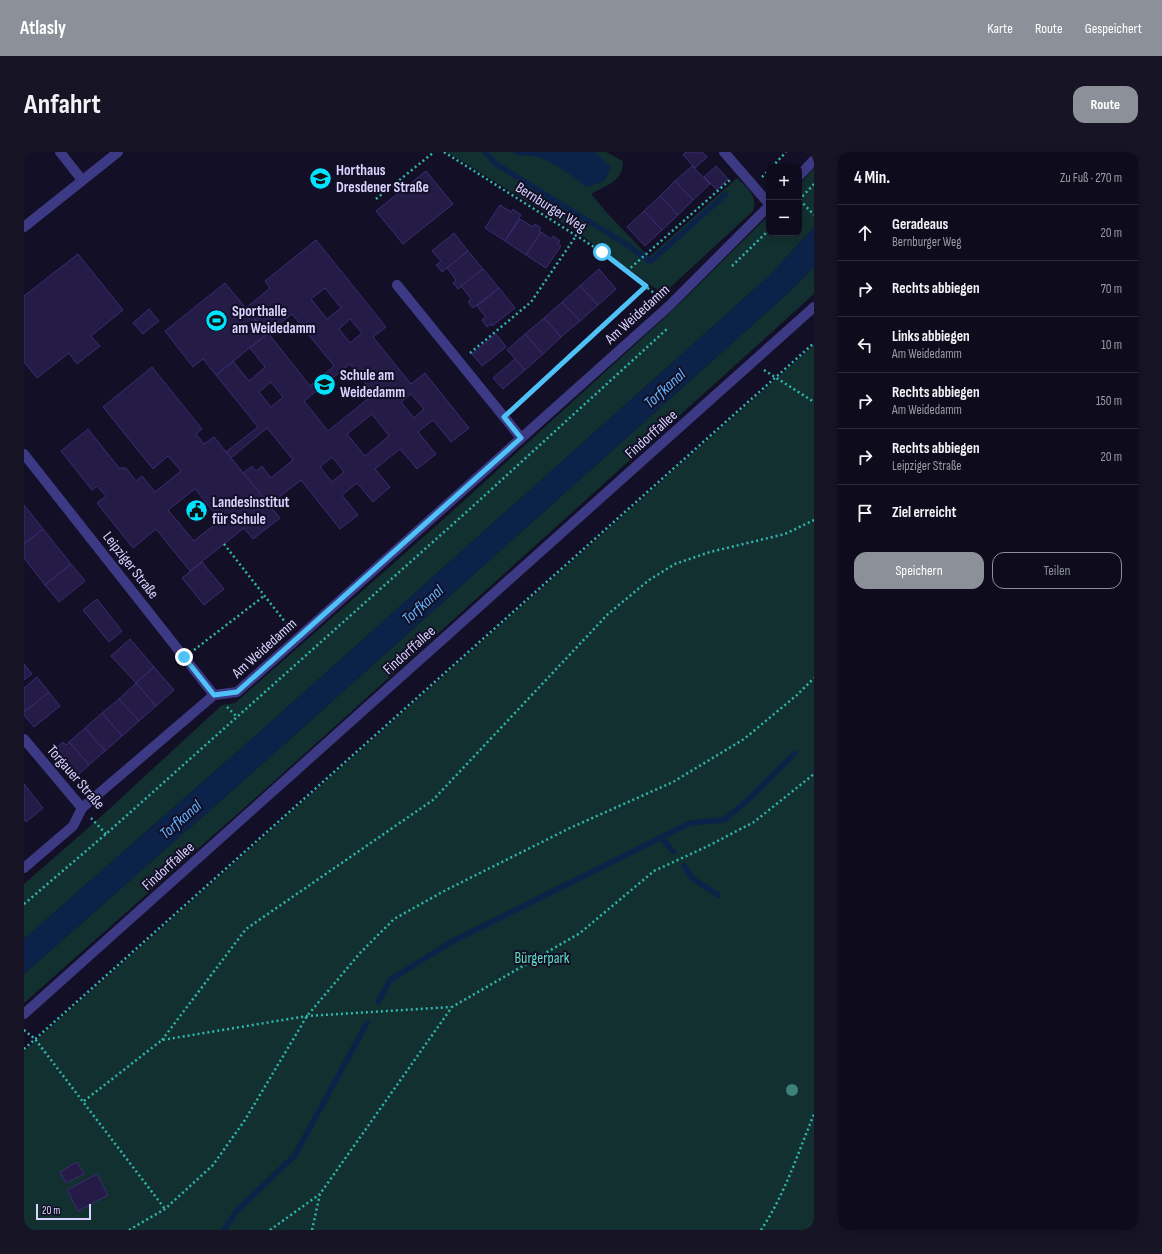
<!DOCTYPE html>
<html lang="de">
<head>
<meta charset="utf-8">
<style>
	body { margin:0; font-family:"Sofia Sans Condensed",sans-serif; background:#171425; color:#f1f3f6 }
	.controls { position:absolute; right:12px; top:12px; display:grid; overflow:hidden; border-radius:8px; box-shadow:0 2px 10px #0003 }
	.controls button { width:36px; height:36px; display:grid; place-items:center; padding:0; border:0; border-bottom:1px solid #2e2b3b; background:#0e0b1c; color:#f1f3f6; font:20px sans-serif }
	.scale { position:absolute; left:12px; bottom:10px; width:55px; box-sizing:border-box; padding-left:4px; border:2px solid #d9d4ff; border-top:0; font-size:11px; line-height:14px; white-space:nowrap; color:#d9d4ff; -webkit-text-stroke:3px #130f26; paint-order:stroke }
	.stop { position:absolute; width:12px; height:12px; margin:-9px; border:3px solid #4fc3f7; border-radius:50%; background:#fff }
	.stop.end { background:#4fc3f7; border-color:#fff; box-shadow:0 1px 4px #0008 }
	.list { margin:0; padding:0; list-style:none }
	h2 { display:flex; justify-content:space-between; align-items:center; height:52px; margin:0; padding:0 16px; font-size:17px }
	h2 small { font-size:13px; font-weight:400; color:#9b9ba3 }
	.list li { display:grid; grid-template-columns:26px 1fr auto; gap:12px; align-items:center; box-sizing:border-box; height:56px; padding:0 16px; border-top:1px solid #2e2b3b }
	.list b { display:block; font-size:15px; white-space:nowrap }
	.list p { margin:0; font-size:13px; white-space:nowrap; color:#9b9ba3 }
	.list em { font-size:13px; font-style:normal; color:#9b9ba3 }
	.actions { display:flex; gap:8px; padding:12px 16px }
	.actions a { flex:1; padding:9px 0; border:1px solid #8c9099; border-radius:12px; text-align:center; font-size:14px; color:#8c9099 }
	.actions .main { background:#8c9099; color:#fff }
	.icon { flex:none; width:22px; height:22px; fill:none; stroke:currentColor; stroke-width:2; stroke-linecap:round; stroke-linejoin:round }
	.map { position:relative; flex:none; width:790px; height:1078px; overflow:hidden; border-radius:12px }
	header { display:flex; align-items:center; gap:24px; box-sizing:border-box; height:56px; padding:0 20px; background:#8c9099; color:#fff }
	header strong { font-size:19px }
	nav { display:flex; gap:22px; margin-inline-start:auto; font-size:14px }
	.intro { display:flex; align-items:center; justify-content:space-between; box-sizing:border-box; height:96px; padding:0 24px }
	h1 { margin:0; font-size:28px }
	.button { padding:10px 18px; border-radius:12px; background:#8c9099; color:#fff; font-size:14px; font-weight:700 }
	main { display:flex; gap:24px; padding:0 24px }
	aside { flex:1; background:#0e0b1c; border-radius:12px; box-shadow:0 2px 10px #0003 }
	.map>svg:first-child { display:block }
	.green { fill:#12302f }
	.water { fill:#0c2248 }
	.lines { fill:none; stroke-linecap:round; stroke-linejoin:round }
	.stream { stroke:#0c2248; stroke-width:5.5 }
	.building { fill:#241b47; stroke:#3b2d73; fill-rule:evenodd }
	.path { stroke:#2fb8b0; stroke-width:2.5; stroke-dasharray:2 3; stroke-linecap:butt }
	.lane { stroke:#3d3a85; stroke-width:10 }
	.street { stroke:#3d3a85; stroke-width:10 }
	.tree { fill:#3d827b }
	.route { stroke:#4fc3f7; stroke-width:5 }
	.labels { text-anchor:middle; stroke-width:4; stroke-linejoin:round; paint-order:stroke }
	.poi-label { font-size:15px; font-weight:bold; fill:#d9d4ff; stroke:#130f26; text-anchor:start }
	.street-label { font-size:15px; fill:#d9d4ff; stroke:#130f26 }
	.park-label { font-size:15px; fill:#5fe0c0; stroke:#130f26 }
	.water-label { font-size:16px; font-style:italic; fill:#62b6ff; stroke:#130f26 }
</style>
</head>
<body>
<header>
<strong>Atlasly</strong>
<nav><a>Karte</a><a>Route</a><a>Gespeichert</a></nav>
</header>
<div class="intro"><h1>Anfahrt</h1><a class="button">Route</a></div>
<main>
<div class="map">
<svg width="790" height="1078" viewBox="0 0 790 1078">
	<rect width="100%" height="100%" fill="#130f26"/>
	<!-- green -->
	<g class="green">
		<path d="M423,0H582L599,9C599,30 582,33 567,42L584,62L625,105L713,26C724,36 734,44 729,59L639,142L550,78Z"/>
		<polygon points="790,16 790,75 745,124 239,577 0,787 0,732 71,670 198,553 211,551 422,365 649,158 745,63 745,81 775,81 775,33"/>
		<polygon points="790,115 790,142 246,633 0,851 0,822 256,596 763,142"/>
		<polygon points="790,193 790,1078 0,1078 0,899"/>
	</g>
	<!-- water -->
	<g class="water">
		<path d="M488,0H571L587,15L580,29L564,35C542,22 523,0 494,4Z"/>
		<polygon points="790,75 790,115 763,142 256,596 0,822 0,787 239,577 745,124"/>
	</g>
	<g class="lines">
		<!-- stream -->
		<g class="stream">
			<polyline points="461,0 472,12 605,94 626,110 702,42"/>
			<polyline points="637,686 650,700"/>
			<polyline points="660,714 669,727 694,743"/>
			<polyline points="354,850 366,828 427,790 666,671 700,668 724,648 771,601"/>
			<polyline points="200,1078 212,1060 271,1003 343,871"/>
		</g>
	</g>
	<!-- building -->
	<g class="building">
		<polygon points="662,0 678,0 683,5 671,16 659,3"/>
		<polygon points="668,14 686,32 669,48 651,29"/>
		<polygon points="692,14 704,27 693,38 680,25"/>
		<polygon points="402,19 429,52 379,92 352,59"/>
		<polygon points="651,29 669,48 654,63 636,44"/>
		<polygon points="636,44 654,63 638,78 620,59"/>
		<polygon points="476,53 487,60 489,57 497,63 481,89 461,76"/>
		<polygon points="620,59 638,78 621,94 603,75"/>
		<polygon points="496,67 509,75 511,72 517,76 515,79 517,80 502,103 481,89"/>
		<polygon points="517,80 527,87 529,84 536,89 534,92 537,94 522,116 502,103"/>
		<polygon points="430,81 444,99 418,120 412,113 417,109 408,99"/>
		<path d="M292,88L362,175L349,185L387,232L401,221L445,276L427,290L409,268L394,280L412,302L393,317L376,297L351,317L366,335L349,350L333,331L318,343L334,363L316,377L277,328L245,353L219,321L228,314L232,319L238,314L247,326L269,308L243,276L207,306L202,300L234,275L192,223L209,209L225,229L241,215L226,196L243,182L222,156L246,136L241,129ZM301,136L317,156L303,167L287,147ZM268,162L310,214L286,234L244,181ZM326,167L338,181L326,191L315,177ZM326,212L350,242L304,279L280,249ZM247,230L259,245L247,255L235,240ZM387,242L400,257L390,266L377,250ZM348,262L365,284L341,304L323,282ZM308,305L320,320L308,330L296,315Z"/>
		<polygon points="444,99 459,117 434,137 429,131 432,128 423,116"/>
		<polygon points="54,102 99,158 67,184 76,194 53,212 45,201 13,226 0,210 0,144"/>
		<polygon points="459,117 475,136 449,156 444,150 447,147 437,134"/>
		<polygon points="575,117 592,137 574,153 556,134"/>
		<polygon points="201,131 243,182 192,223 179,207 169,215 141,179"/>
		<polygon points="556,134 574,153 556,169 538,150"/>
		<polygon points="475,136 491,156 468,174 467,172 463,175 458,168 462,165 453,154"/>
		<polygon points="538,150 556,169 537,185 520,166"/>
		<polygon points="125,157 135,169 119,182 109,171"/>
		<polygon points="520,166 537,185 519,202 501,182"/>
		<polygon points="472,182 482,195 458,214 448,202"/>
		<polygon points="501,182 519,202 501,218 483,198"/>
		<polygon points="491,207 501,218 479,237 469,226"/>
		<path d="M128,215L178,277L172,282L180,292L190,285L256,366L229,387L220,376L166,419L132,377L109,396L73,351L82,344L73,334L68,338L37,299L64,277L95,316H102L112,329L118,324L131,340L157,319L144,304L129,317L79,255ZM171,337L196,368L170,389L144,358Z"/>
		<polygon points="0,353 19,377 0,392"/>
		<polygon points="19,377 47,412 21,433 0,406 0,392"/>
		<polygon points="178,410 200,437 180,453 158,426"/>
		<polygon points="47,412 61,429 35,450 21,433"/>
		<polygon points="73,447 98,479 85,490 59,458"/>
		<polygon points="106,487 130,515 112,531 87,504"/>
		<polygon points="0,512 8,522 0,528"/>
		<polygon points="130,515 150,538 132,554 112,531"/>
		<polygon points="13,525 25,540 0,560 0,536"/>
		<polygon points="112,531 132,554 115,569 95,547"/>
		<polygon points="25,540 36,554 10,575 0,563 0,560"/>
		<polygon points="95,547 115,569 98,584 78,561"/>
		<polygon points="78,561 98,584 81,599 61,576"/>
		<polygon points="61,576 81,599 65,613 45,590"/>
		<polygon points="39,590 42,593 45,590 65,613 48,628 25,602"/>
		<polygon points="0,632 19,656 2,670 0,667"/>
		<polygon points="53,1010 60,1022 42,1031 36,1020"/>
		<polygon points="73,1022 84,1043 54,1059 43,1038"/>
	</g>
	<g class="lines">
		<!-- path -->
		<g class="path">
			<polyline points="420,0 578,100 635,145"/>
			<polyline points="748,15 762,0"/>
			<polyline points="738,25 745,18"/>
			<polyline points="352,47 410,0"/>
			<polyline points="775,48 790,32"/>
			<polyline points="776,48 790,63"/>
			<polyline points="708,114 745,78"/>
			<polyline points="603,119 706,28"/>
			<polyline points="446,201 507,150 552,84"/>
			<polyline points="740,218 790,250"/>
			<polyline points="489,256 622,134"/>
			<polyline points="200,392 265,475"/>
			<polyline points="170,498 240,444"/>
			<polyline points="203,555 213,565"/>
			<polyline points="67,666 82,682"/>
			<polyline points="0,752 82,682 448,355 643,177"/>
			<polyline points="0,878 11,887 141,1057"/>
			<polyline points="138,888 222,777 409,648 584,462 625,428 651,412 686,400 761,382 790,368"/>
			<polyline points="0,897 790,191"/>
			<polyline points="60,949 138,888 283,864 427,855"/>
			<polyline points="105,1078 141,1057 189,1013 221,968 283,864 336,801 370,767 422,738 546,676 649,630 720,587 773,543 790,526"/>
			<polyline points="246,1078 296,1042"/>
			<polyline points="288,1078 296,1042 428,855 556,781 630,719 684,694 730,670 790,622"/>
			<path d="M737,1078C761,1042 774,1001 790,962"/>
		</g>
		<!-- lane -->
		<polyline class="lane" points="373,133 497,286"/>
		<!-- street -->
		<g class="street">
			<polyline points="36,0 58,28"/>
			<polyline points="700,0 745,52"/>
			<polyline points="775,24 790,8"/>
			<polyline points="0,75 94,0"/>
			<polyline points="0,302 190,543"/>
			<polyline points="0,587 58,656"/>
			<polyline points="0,716 49,674 58,656 190,543 213,540 274,486 645,154 745,54"/>
			<polyline points="0,862 790,155"/>
		</g>
	</g>
	<!-- trees -->
	<circle class="tree" cx="768" cy="938" r="6"/>
	<g class="lines">
		<!-- route -->
		<polyline class="route" points="160,505 190,543 213,540 497,286 480,265 622,134 578,100"/>
	</g>
	<!-- icons -->
	<defs>
		<symbol id="school-disc" viewBox="-11 -11 22 22"><circle r="9.5" fill="#00e5ff" stroke="#130f26"/><path d="M0-5L7-2L0 1L-7-2ZM-4 1L0 2.5L4 1V4Q0 6-4 4Z" fill="#111"/></symbol>
		<symbol id="stadium-disc" viewBox="-11 -11 22 22"><circle r="9.5" fill="#00e5ff" stroke="#130f26"/><path d="M0-5a6.5 5 0 1 0 0 10a6.5 5 0 1 0 0-10ZM-3.5-1.8h7v3.6h-7Z" fill="#111"/></symbol>
		<symbol id="civic-disc" viewBox="-11 -11 22 22"><circle r="9.5" fill="#00e5ff" stroke="#130f26"/><path d="M-.6-6.5H3V-4.5H.6V-3L4-1V1h2V6H-6V1h2V-1L-.6-3ZM-1.2 2.5V6h2.4V2.5Z" fill="#111"/></symbol>
	</defs>
	<g fill-rule="evenodd">
		<use href="#school-disc" x="284" y="14" width="25" height="25"/>
		<use href="#stadium-disc" x="180" y="156" width="25" height="25"/>
		<use href="#school-disc" x="288" y="220" width="25" height="25"/>
		<use href="#civic-disc" x="160" y="346" width="25" height="25"/>
	</g>
	<g class="labels">
		<!-- poi labels -->
		<g class="poi-label">
			<text x="312" y="23">Horthaus<tspan x="312" dy="17">Dresdener Straße</tspan></text>
			<text x="208" y="164">Sporthalle<tspan x="208" dy="17">am Weidedamm</tspan></text>
			<text x="316" y="228">Schule am<tspan x="316" dy="17">Weidedamm</tspan></text>
			<text x="188" y="355">Landesinstitut<tspan x="188" dy="17">für Schule</tspan></text>
		</g>
		<!-- street labels -->
		<g class="street-label">
			<text transform="translate(527 55) rotate(32)" y="5">Bernburger Weg</text>
			<text transform="translate(613 162) rotate(-42)" y="5">Am Weidedamm</text>
			<text transform="translate(627 282) rotate(-42)" y="5">Findorffallee</text>
			<text transform="translate(107 413) rotate(52)" y="5">Leipziger Straße</text>
			<text transform="translate(240 496) rotate(-42)" y="5">Am Weidedamm</text>
			<text transform="translate(385 498) rotate(-42)" y="5">Findorffallee</text>
			<text transform="translate(52 625) rotate(49)" y="5">Torgauer Straße</text>
			<text transform="translate(144 714) rotate(-42)" y="5">Findorffallee</text>
		</g>
		<!-- park labels -->
		<g class="park-label">
			<text x="518" y="811">Bürgerpark</text>
		</g>
		<!-- water labels -->
		<g class="water-label">
			<text transform="translate(640 236) rotate(-42)" y="6">Torfkanal</text>
			<text transform="translate(398 452) rotate(-42)" y="6">Torfkanal</text>
			<text transform="translate(156 667) rotate(-41)" y="6">Torfkanal</text>
		</g>
	</g>
</svg>
<div class="controls">
<button>+</button>
<button>−</button>
</div>
<div class="scale">20 m</div>
<div class="stop" style="left:578px;top:100px"></div>
<div class="stop end" style="left:160px;top:505px"></div>
</div>
<aside>
<h2>4 Min.<small>Zu Fuß · 270 m</small></h2>
<ul class="list">
<li><svg class="icon" aria-label="ahead" viewBox="0 0 24 24"><path d="M12 20V5M6 11l6-6 6 6"/></svg><div><b>Geradeaus</b><p>Bernburger Weg</p></div><em>20 m</em></li>
<li><svg class="icon" aria-label="right" viewBox="0 0 24 24"><path d="M7 20v-9h11M14 6l5 5-5 5"/></svg><div><b>Rechts abbiegen</b></div><em>70 m</em></li>
<li><svg class="icon" aria-label="left" viewBox="0 0 24 24"><path d="M17 20v-9H6M10 6l-5 5 5 5"/></svg><div><b>Links abbiegen</b><p>Am Weidedamm</p></div><em>10 m</em></li>
<li><svg class="icon" aria-label="right" viewBox="0 0 24 24"><path d="M7 20v-9h11M14 6l5 5-5 5"/></svg><div><b>Rechts abbiegen</b><p>Am Weidedamm</p></div><em>150 m</em></li>
<li><svg class="icon" aria-label="right" viewBox="0 0 24 24"><path d="M7 20v-9h11M14 6l5 5-5 5"/></svg><div><b>Rechts abbiegen</b><p>Leipziger Straße</p></div><em>20 m</em></li>
<li><svg class="icon" aria-label="arrive" viewBox="0 0 24 24"><path d="M6 21V4h12l-3 4 3 4H6"/></svg><div><b>Ziel erreicht</b></div></li>
</ul>
<div class="actions"><a class="main">Speichern</a><a>Teilen</a></div>
</aside>
</main>
</body>
</html>
